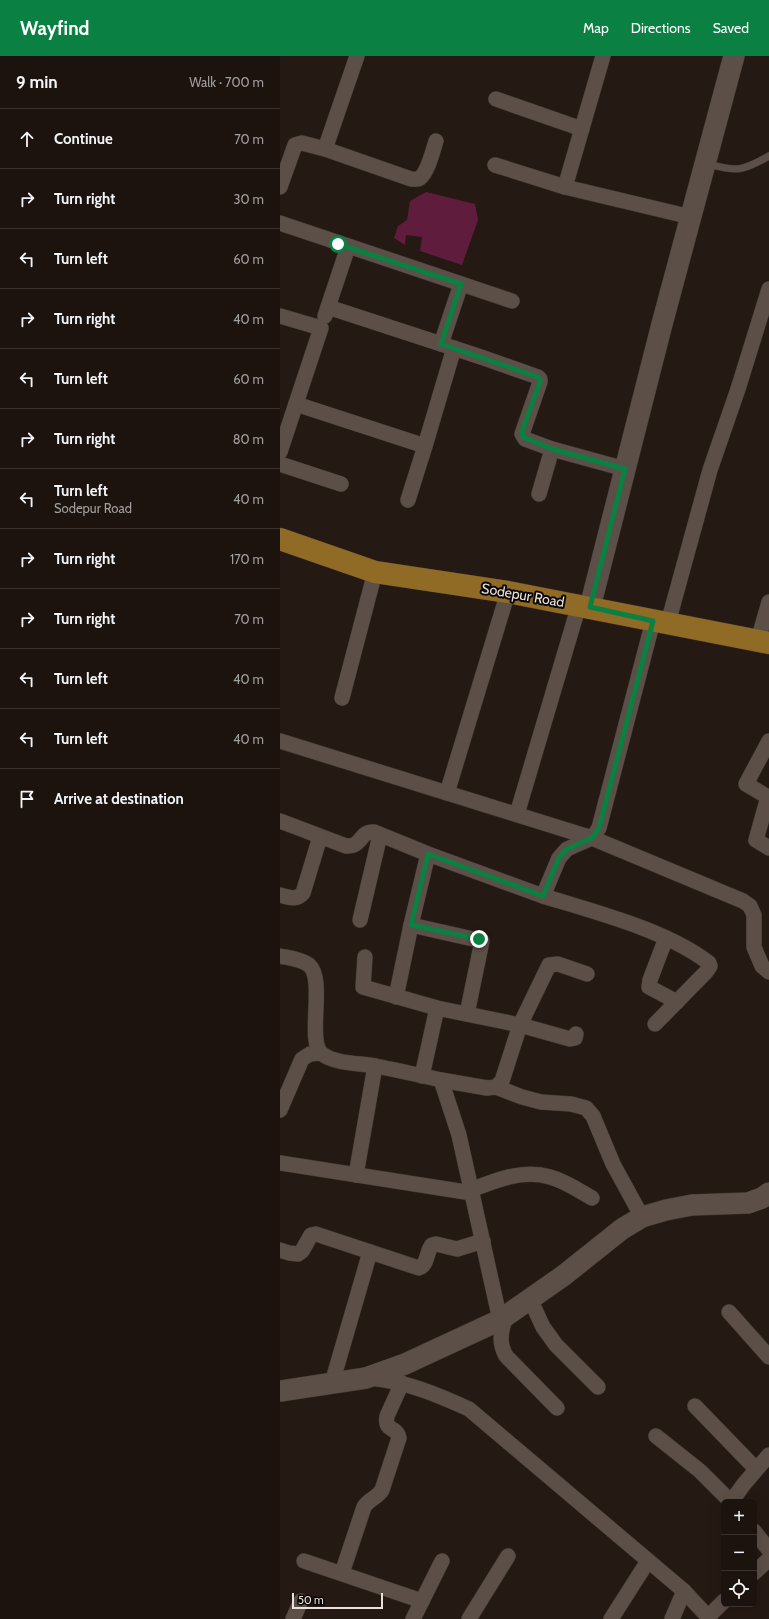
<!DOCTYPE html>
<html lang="en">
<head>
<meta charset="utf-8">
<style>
	body { margin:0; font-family:Cabin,sans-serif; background:#29201c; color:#f1f3f6 }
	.controls { position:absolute; right:12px; bottom:12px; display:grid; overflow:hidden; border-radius:6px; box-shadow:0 4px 16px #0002 }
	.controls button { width:36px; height:36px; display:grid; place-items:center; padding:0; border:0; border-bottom:1px solid #3a322e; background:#1c130e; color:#f1f3f6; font:20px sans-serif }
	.scale { position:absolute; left:12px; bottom:10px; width:91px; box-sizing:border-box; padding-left:4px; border:2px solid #e9e1dc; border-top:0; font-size:11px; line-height:14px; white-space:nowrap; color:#e9e1dc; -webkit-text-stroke:3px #0a0604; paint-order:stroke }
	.stop { position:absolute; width:12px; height:12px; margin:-9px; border:3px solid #0b8043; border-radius:50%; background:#fff }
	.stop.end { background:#0b8043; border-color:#fff; box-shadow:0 1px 4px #0008 }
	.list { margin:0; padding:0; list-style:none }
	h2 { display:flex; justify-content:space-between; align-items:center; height:52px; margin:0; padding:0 16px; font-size:17px }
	h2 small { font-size:13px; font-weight:400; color:#a09e9e }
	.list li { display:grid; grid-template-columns:26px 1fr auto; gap:12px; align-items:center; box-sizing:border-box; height:60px; padding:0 16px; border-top:1px solid #3a322e }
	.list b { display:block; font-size:15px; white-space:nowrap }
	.list p { margin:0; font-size:13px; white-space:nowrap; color:#a09e9e }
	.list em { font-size:13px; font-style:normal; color:#a09e9e }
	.icon { flex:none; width:22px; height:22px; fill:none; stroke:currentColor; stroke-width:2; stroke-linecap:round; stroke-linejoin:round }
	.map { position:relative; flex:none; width:489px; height:1563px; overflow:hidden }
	header { display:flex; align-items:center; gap:24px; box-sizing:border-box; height:56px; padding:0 20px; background:#0b8043; color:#fff }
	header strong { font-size:19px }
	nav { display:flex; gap:22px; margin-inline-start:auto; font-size:14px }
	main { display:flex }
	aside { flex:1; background:#1c130e }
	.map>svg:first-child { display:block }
	.water { fill:#601c3c }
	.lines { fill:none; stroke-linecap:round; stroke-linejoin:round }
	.lane-casing { stroke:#3d3532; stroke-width:8 }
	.street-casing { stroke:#3d3532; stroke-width:16 }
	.secondary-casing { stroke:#3d3532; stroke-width:22 }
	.primary-casing { stroke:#3d3532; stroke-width:23 }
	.lane { stroke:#5c4f48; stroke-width:7 }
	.street { stroke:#5c4f48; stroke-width:15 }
	.secondary { stroke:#5c4f48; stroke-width:21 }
	.primary { stroke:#906b25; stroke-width:22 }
	.route { stroke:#0b8043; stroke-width:5 }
	.labels { text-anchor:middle; stroke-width:4; stroke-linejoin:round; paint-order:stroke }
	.street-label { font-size:14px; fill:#e9e1dc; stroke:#0a0604 }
</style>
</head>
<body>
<header>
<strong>Wayfind</strong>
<nav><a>Map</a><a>Directions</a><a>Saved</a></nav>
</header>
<main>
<aside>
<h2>9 min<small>Walk · 700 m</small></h2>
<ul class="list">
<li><svg class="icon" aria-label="ahead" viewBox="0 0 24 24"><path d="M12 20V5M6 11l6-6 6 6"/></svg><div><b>Continue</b></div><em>70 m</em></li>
<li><svg class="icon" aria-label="right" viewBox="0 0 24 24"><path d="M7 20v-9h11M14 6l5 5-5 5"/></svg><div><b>Turn right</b></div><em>30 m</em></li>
<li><svg class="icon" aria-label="left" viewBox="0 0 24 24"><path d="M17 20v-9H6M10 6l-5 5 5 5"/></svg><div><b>Turn left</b></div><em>60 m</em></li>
<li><svg class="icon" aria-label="right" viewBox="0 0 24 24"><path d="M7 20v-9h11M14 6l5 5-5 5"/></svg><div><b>Turn right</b></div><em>40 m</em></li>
<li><svg class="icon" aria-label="left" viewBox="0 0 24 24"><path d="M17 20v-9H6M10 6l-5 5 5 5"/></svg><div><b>Turn left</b></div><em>60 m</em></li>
<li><svg class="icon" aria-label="right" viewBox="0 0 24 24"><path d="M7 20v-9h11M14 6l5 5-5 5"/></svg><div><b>Turn right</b></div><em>80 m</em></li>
<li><svg class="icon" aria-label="left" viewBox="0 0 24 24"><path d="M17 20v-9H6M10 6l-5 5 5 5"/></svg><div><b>Turn left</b><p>Sodepur Road</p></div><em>40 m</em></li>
<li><svg class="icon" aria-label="right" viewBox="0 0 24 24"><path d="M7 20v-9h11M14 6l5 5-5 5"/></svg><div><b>Turn right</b></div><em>170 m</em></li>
<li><svg class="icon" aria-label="right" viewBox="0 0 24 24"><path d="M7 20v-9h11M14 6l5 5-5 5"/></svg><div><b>Turn right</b></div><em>70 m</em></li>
<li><svg class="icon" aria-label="left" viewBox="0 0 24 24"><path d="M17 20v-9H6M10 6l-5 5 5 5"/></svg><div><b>Turn left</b></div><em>40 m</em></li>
<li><svg class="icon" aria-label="left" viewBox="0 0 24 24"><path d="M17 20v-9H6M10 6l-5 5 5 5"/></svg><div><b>Turn left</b></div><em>40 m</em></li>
<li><svg class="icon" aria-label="arrive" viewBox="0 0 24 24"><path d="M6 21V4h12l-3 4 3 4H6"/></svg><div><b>Arrive at destination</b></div></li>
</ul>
</aside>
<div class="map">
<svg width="489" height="1563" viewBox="0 0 489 1563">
	<rect width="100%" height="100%" fill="#251913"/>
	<!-- water -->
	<polygon class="water" points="146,136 195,148 198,164 182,209 140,195 142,181 126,179 125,189 114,182 118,170 127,164 130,145"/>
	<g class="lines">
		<defs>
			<path id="lane" d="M428,108C457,116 463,115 489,100"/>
			<g id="street">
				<polyline points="216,43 302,73"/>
				<path d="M45,93L131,123C134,123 138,124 140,122C148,116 153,94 156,85"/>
				<polyline points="215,109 285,131 411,161"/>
				<polyline points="0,131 15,89 22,87 45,93 77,0"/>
				<polyline points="285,131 323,0"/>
				<polyline points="0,167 232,245"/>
				<polyline points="48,251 201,301 258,321 260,323 260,326 242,378 245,383 272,393 259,438"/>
				<polyline points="0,260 41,272 0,396"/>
				<polyline points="45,260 68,191"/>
				<polyline points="161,288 181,228"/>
				<polyline points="16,348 145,390 128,444"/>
				<polyline points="145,390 174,292"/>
				<polyline points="272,393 345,413"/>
				<polyline points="0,408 61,428"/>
				<path d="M373,565L319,772L312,782L287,793L279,802L263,840C315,856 386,874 429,907L430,910L426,916L375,968"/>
				<polyline points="388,567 430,414 458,333 489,233"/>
				<polyline points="478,584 489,546"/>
				<polyline points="62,642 95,516"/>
				<polyline points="0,685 312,782 463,845 470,850 474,859 474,891 482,910 489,916"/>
				<polyline points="489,685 466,728 488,741 476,784 489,792"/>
				<polyline points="167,737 228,536"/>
				<polyline points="237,758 299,549"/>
				<path d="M0,765L66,790C83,791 79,775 94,776L148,798L263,840"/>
				<path d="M0,839C9,841 16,845 23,837L40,781"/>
				<polyline points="80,864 100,779"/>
				<polyline points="131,869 202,885 187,958"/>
				<polyline points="386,882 370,924 369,931 397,946"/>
				<path d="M0,900C9,902 21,903 29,909C46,924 26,985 42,998C56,1008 79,1007 95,1010C117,1014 139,1019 161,1024L179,1079L220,1264"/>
				<polyline points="85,901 83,931 157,952 240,969 222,1025 216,1031 207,1032 161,1024"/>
				<polyline points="116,941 131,869 148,798"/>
				<polyline points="296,978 295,982 290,983 240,969 269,909 278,908 307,918"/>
				<polyline points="142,1020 157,952"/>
				<polyline points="216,1031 242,1041 261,1046 291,1048 306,1052 313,1060 333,1108 362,1161"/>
				<polyline points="0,1054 22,1003 30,998 41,997"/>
				<polyline points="0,1107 192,1137"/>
				<polyline points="76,1119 95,1010"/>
				<path d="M191,1134C216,1124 243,1113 270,1121C285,1125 298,1134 312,1142"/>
				<path d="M0,1194L9,1197L18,1198L22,1195L31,1179L36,1178L139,1212C148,1209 146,1196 152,1189L156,1188L177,1193L203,1185"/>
				<polyline points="250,1243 263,1271 276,1289 318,1331"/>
				<polyline points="449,1256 489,1301"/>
				<path d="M226,1260C221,1275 218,1286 226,1300L277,1352"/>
				<path d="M91,1322C127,1326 156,1338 189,1353L404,1535L430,1563"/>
				<polyline points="52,1327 90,1196"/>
				<polyline points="415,1350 476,1413"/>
				<polyline points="376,1380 420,1415 451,1446"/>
				<polyline points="451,1446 464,1428 489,1399"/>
				<polyline points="474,1475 489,1494"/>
				<polyline points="24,1505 142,1545"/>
				<path d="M62,1517L84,1451C89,1443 97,1442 102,1434L119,1382C117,1369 104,1377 107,1360L122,1327"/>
				<polyline points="474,1517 489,1503"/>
				<polyline points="428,1561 444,1545"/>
				<polyline points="13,1563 21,1545"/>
				<polyline points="133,1563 162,1505"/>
				<polyline points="189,1563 228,1500"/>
				<polyline points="331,1563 368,1505"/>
				<polyline points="392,1563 404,1535"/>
			</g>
			<g id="secondary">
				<polyline points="310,551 382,268 454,0"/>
				<polyline points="0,1335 86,1322 125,1308 220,1264 283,1220 342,1173 362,1161 386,1154 412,1149 468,1147 482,1142 489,1137"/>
			</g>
			<polyline id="primary" points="0,483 95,516 228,536 489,587"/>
		</defs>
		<!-- lane casing -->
		<use href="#lane" class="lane-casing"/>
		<!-- street casing -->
		<use href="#street" class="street-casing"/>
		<!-- secondary casing -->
		<use href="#secondary" class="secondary-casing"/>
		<!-- primary casing -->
		<use href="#primary" class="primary-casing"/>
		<!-- lane -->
		<use href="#lane" class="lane"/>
		<!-- street -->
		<use href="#street" class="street"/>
		<!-- secondary -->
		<use href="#secondary" class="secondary"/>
		<!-- primary -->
		<use href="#primary" class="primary"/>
	</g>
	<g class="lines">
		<!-- route -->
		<polyline class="route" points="58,188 181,228 161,288 258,321 260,323 260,326 242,375 243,381 272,393 345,413 310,551 373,565 319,772 312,782 287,793 279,802 263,840 148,798 131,869 199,883"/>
	</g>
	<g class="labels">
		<!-- street labels -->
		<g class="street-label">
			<text transform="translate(243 539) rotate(10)" y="5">Sodepur Road</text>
		</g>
	</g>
</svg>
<div class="controls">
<button>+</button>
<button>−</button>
<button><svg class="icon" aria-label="locate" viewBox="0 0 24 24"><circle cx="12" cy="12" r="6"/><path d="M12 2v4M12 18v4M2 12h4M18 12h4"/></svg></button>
</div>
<div class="scale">50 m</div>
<div class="stop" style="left:58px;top:188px"></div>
<div class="stop end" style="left:199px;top:883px"></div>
</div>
</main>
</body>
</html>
